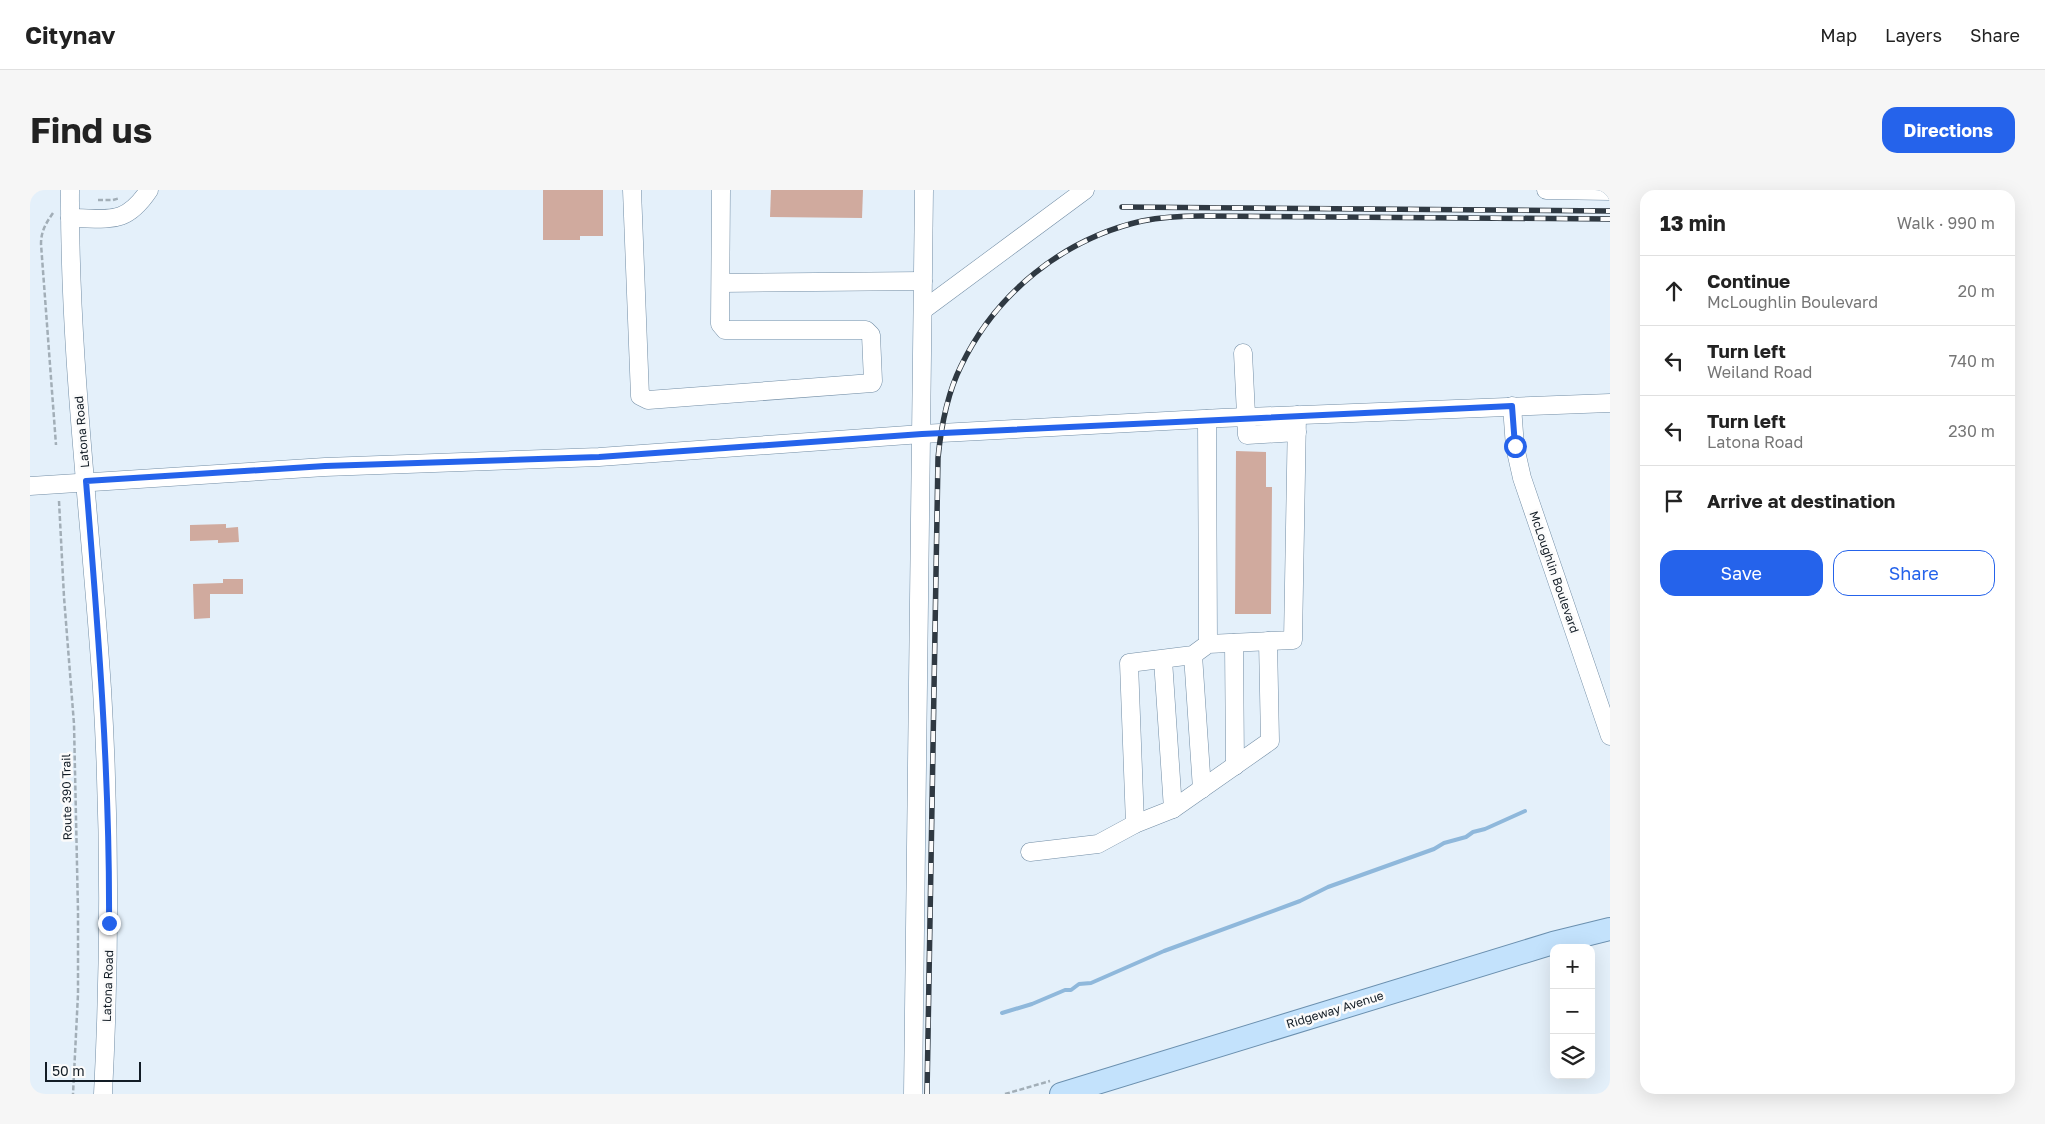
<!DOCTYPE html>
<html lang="en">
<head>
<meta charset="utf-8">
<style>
	body { margin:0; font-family:"Golos Text",sans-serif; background:#f6f6f6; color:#222 }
	.controls { position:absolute; right:15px; bottom:15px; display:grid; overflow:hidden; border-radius:10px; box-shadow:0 5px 20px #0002 }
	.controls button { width:45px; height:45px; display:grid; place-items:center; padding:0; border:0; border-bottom:1px solid #e0e0e0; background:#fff; color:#222; font:25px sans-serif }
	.scale { position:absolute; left:15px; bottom:12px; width:96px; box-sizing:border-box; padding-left:5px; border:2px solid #121c25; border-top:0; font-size:14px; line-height:18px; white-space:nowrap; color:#121c25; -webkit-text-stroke:4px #fbfbfb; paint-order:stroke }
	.stop { position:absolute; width:15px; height:15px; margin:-11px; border:4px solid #2563eb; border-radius:50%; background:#fff }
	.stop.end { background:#2563eb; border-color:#fff; box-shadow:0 1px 5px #0008 }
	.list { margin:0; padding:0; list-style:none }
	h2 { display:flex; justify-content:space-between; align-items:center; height:65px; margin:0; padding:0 20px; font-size:21px }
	h2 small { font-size:16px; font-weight:400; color:#767676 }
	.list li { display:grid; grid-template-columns:32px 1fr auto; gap:15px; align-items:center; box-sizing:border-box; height:70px; padding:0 20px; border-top:1px solid #e0e0e0 }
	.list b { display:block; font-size:19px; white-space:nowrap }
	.list p { margin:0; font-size:16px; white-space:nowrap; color:#767676 }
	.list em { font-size:16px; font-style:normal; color:#767676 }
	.actions { display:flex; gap:10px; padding:15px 20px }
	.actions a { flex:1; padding:11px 0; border:1px solid #2563eb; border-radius:15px; text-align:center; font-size:18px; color:#2563eb }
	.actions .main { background:#2563eb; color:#fff }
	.icon { flex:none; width:28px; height:28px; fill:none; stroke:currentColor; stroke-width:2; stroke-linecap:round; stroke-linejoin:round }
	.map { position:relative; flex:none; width:1580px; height:904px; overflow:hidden; border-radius:15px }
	header { display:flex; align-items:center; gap:30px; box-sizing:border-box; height:70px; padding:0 25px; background:#fff; border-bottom:1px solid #e0e0e0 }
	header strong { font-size:24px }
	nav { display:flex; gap:28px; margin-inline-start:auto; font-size:18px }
	.intro { display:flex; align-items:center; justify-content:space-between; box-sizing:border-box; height:120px; padding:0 30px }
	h1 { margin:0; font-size:35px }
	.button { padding:12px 22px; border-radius:15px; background:#2563eb; color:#fff; font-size:18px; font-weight:700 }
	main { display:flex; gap:30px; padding:0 30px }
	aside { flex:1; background:#fff; border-radius:15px; box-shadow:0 5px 20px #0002 }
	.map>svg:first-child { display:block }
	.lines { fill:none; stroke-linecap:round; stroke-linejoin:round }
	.stream { stroke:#8fb8db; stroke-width:4 }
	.building { fill:#d0aa9e }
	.minor-casing { stroke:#728da5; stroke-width:19 }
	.major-casing { stroke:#6b90af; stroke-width:24 }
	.path { stroke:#a2aeb7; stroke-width:2.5; stroke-dasharray:5 2.5; stroke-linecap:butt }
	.minor { stroke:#fff; stroke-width:18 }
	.major { stroke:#c3e2fc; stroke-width:22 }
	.rail-casing { stroke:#2f3942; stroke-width:5.5 }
	.rail { stroke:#fbfbfb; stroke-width:4; stroke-dasharray:11; stroke-linecap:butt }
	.route { stroke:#2563eb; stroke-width:6 }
	.labels { text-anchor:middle; stroke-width:5; stroke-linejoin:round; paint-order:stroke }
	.street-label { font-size:12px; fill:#121c25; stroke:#fbfbfb }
</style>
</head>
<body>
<header>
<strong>Citynav</strong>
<nav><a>Map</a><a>Layers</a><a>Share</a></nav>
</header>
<div class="intro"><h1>Find us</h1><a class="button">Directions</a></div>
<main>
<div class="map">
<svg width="1580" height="904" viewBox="0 0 1580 904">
	<rect width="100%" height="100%" fill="#e4f0fa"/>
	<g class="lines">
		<!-- stream -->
		<polyline class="stream" points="972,823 1002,814 1035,800 1041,800 1049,794 1061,793 1134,761 1270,711 1298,697 1404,659 1414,653 1436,647 1443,642 1455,639 1495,621"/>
	</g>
	<!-- building -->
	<g class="building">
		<polygon points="513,0 573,0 573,46 550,46 550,50 513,50"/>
		<polygon points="741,0 833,0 832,28 740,27"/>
		<polygon points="1206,261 1236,262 1236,297 1242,297 1241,424 1205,424"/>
		<polygon points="196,334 196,338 208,337 209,352 188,353 188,350 160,351 160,335"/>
		<polygon points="193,389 213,389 213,404 180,404 180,428 164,429 163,394 193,393"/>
	</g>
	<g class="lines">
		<defs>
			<g id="minor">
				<path d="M40,0C39,167 61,333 72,499C80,634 80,769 73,904"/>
				<polyline points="602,0 610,206 618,210 842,193 843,191 841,145 836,140 695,140 690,134 691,0"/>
				<polyline points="1516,0 1580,1"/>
				<path d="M40,28C79,28 95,36 119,0"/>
				<polyline points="691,93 893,91"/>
				<polyline points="893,120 1055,0"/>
				<polyline points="1213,163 1217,245 1267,242"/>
				<polyline points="1482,216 1485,257 1492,288 1580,546"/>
				<polyline points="1177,229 1178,454"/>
				<polyline points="0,296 295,277 569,267 892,244 1192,228 1580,213"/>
				<polyline points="1204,453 1205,576"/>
				<polyline points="1163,465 1172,599"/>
				<polyline points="1133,470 1143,619"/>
				<polyline points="1105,634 1099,473 1163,465 1178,454 1263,450 1267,225"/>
				<polyline points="1000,662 1068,654 1105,634 1143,619 1240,551 1238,451"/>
				<polyline points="883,904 894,0"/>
			</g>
			<polyline id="major" points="1031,904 1523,753 1580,739"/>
		</defs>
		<!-- minor casing -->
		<use href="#minor" class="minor-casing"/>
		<!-- major casing -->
		<use href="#major" class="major-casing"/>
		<!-- path -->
		<g class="path">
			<polyline points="68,10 83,10 90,8"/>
			<path d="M23,23C16,33 11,41 11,54L26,255"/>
			<polyline points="29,311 34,407 44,534 48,721 48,804 43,904"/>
			<polyline points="975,904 1020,891"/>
		</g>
		<!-- minor -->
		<use href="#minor" class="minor"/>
		<!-- major -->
		<use href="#major" class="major"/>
		<defs>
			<g id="rail">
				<polyline points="1092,17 1580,21"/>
				<path d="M897,904L908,268C911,237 917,204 931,176C966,103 1033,49 1112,31C1132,27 1152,26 1172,26L1580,29"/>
			</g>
		</defs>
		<!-- rail casing -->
		<use href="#rail" class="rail-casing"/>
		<!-- rail -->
		<use href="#rail" class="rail"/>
	</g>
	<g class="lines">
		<!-- route -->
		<path class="route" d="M79,733C80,586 68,438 56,291L295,276L569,267L892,244L1482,216L1485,256"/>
	</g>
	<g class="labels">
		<!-- street labels -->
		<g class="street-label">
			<text transform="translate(52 242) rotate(-95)" y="4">Latona Road</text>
			<text transform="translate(1524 382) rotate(71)" y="4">McLoughlin Boulevard</text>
			<text transform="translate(37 607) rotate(-91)" y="4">Route 390 Trail</text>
			<text transform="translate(78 796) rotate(-88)" y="4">Latona Road</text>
			<text transform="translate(1305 820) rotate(-17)" y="4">Ridgeway Avenue</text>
		</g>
	</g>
</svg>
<div class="controls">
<button>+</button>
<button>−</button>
<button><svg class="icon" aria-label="layers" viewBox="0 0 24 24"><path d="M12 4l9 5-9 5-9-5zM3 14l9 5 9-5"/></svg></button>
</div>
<div class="scale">50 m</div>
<div class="stop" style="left:1485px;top:256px"></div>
<div class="stop end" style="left:79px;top:733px"></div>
</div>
<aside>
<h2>13 min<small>Walk · 990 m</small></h2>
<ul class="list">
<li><svg class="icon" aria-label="ahead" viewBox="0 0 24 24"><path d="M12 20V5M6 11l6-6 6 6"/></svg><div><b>Continue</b><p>McLoughlin Boulevard</p></div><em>20 m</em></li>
<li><svg class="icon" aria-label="left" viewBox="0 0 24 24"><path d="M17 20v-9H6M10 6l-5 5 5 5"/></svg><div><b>Turn left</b><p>Weiland Road</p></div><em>740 m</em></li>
<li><svg class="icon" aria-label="left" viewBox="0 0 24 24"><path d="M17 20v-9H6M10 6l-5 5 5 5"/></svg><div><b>Turn left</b><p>Latona Road</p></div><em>230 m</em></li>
<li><svg class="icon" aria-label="arrive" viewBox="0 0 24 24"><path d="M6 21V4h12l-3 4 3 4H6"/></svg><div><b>Arrive at destination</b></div></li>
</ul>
<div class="actions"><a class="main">Save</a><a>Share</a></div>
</aside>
</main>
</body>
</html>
